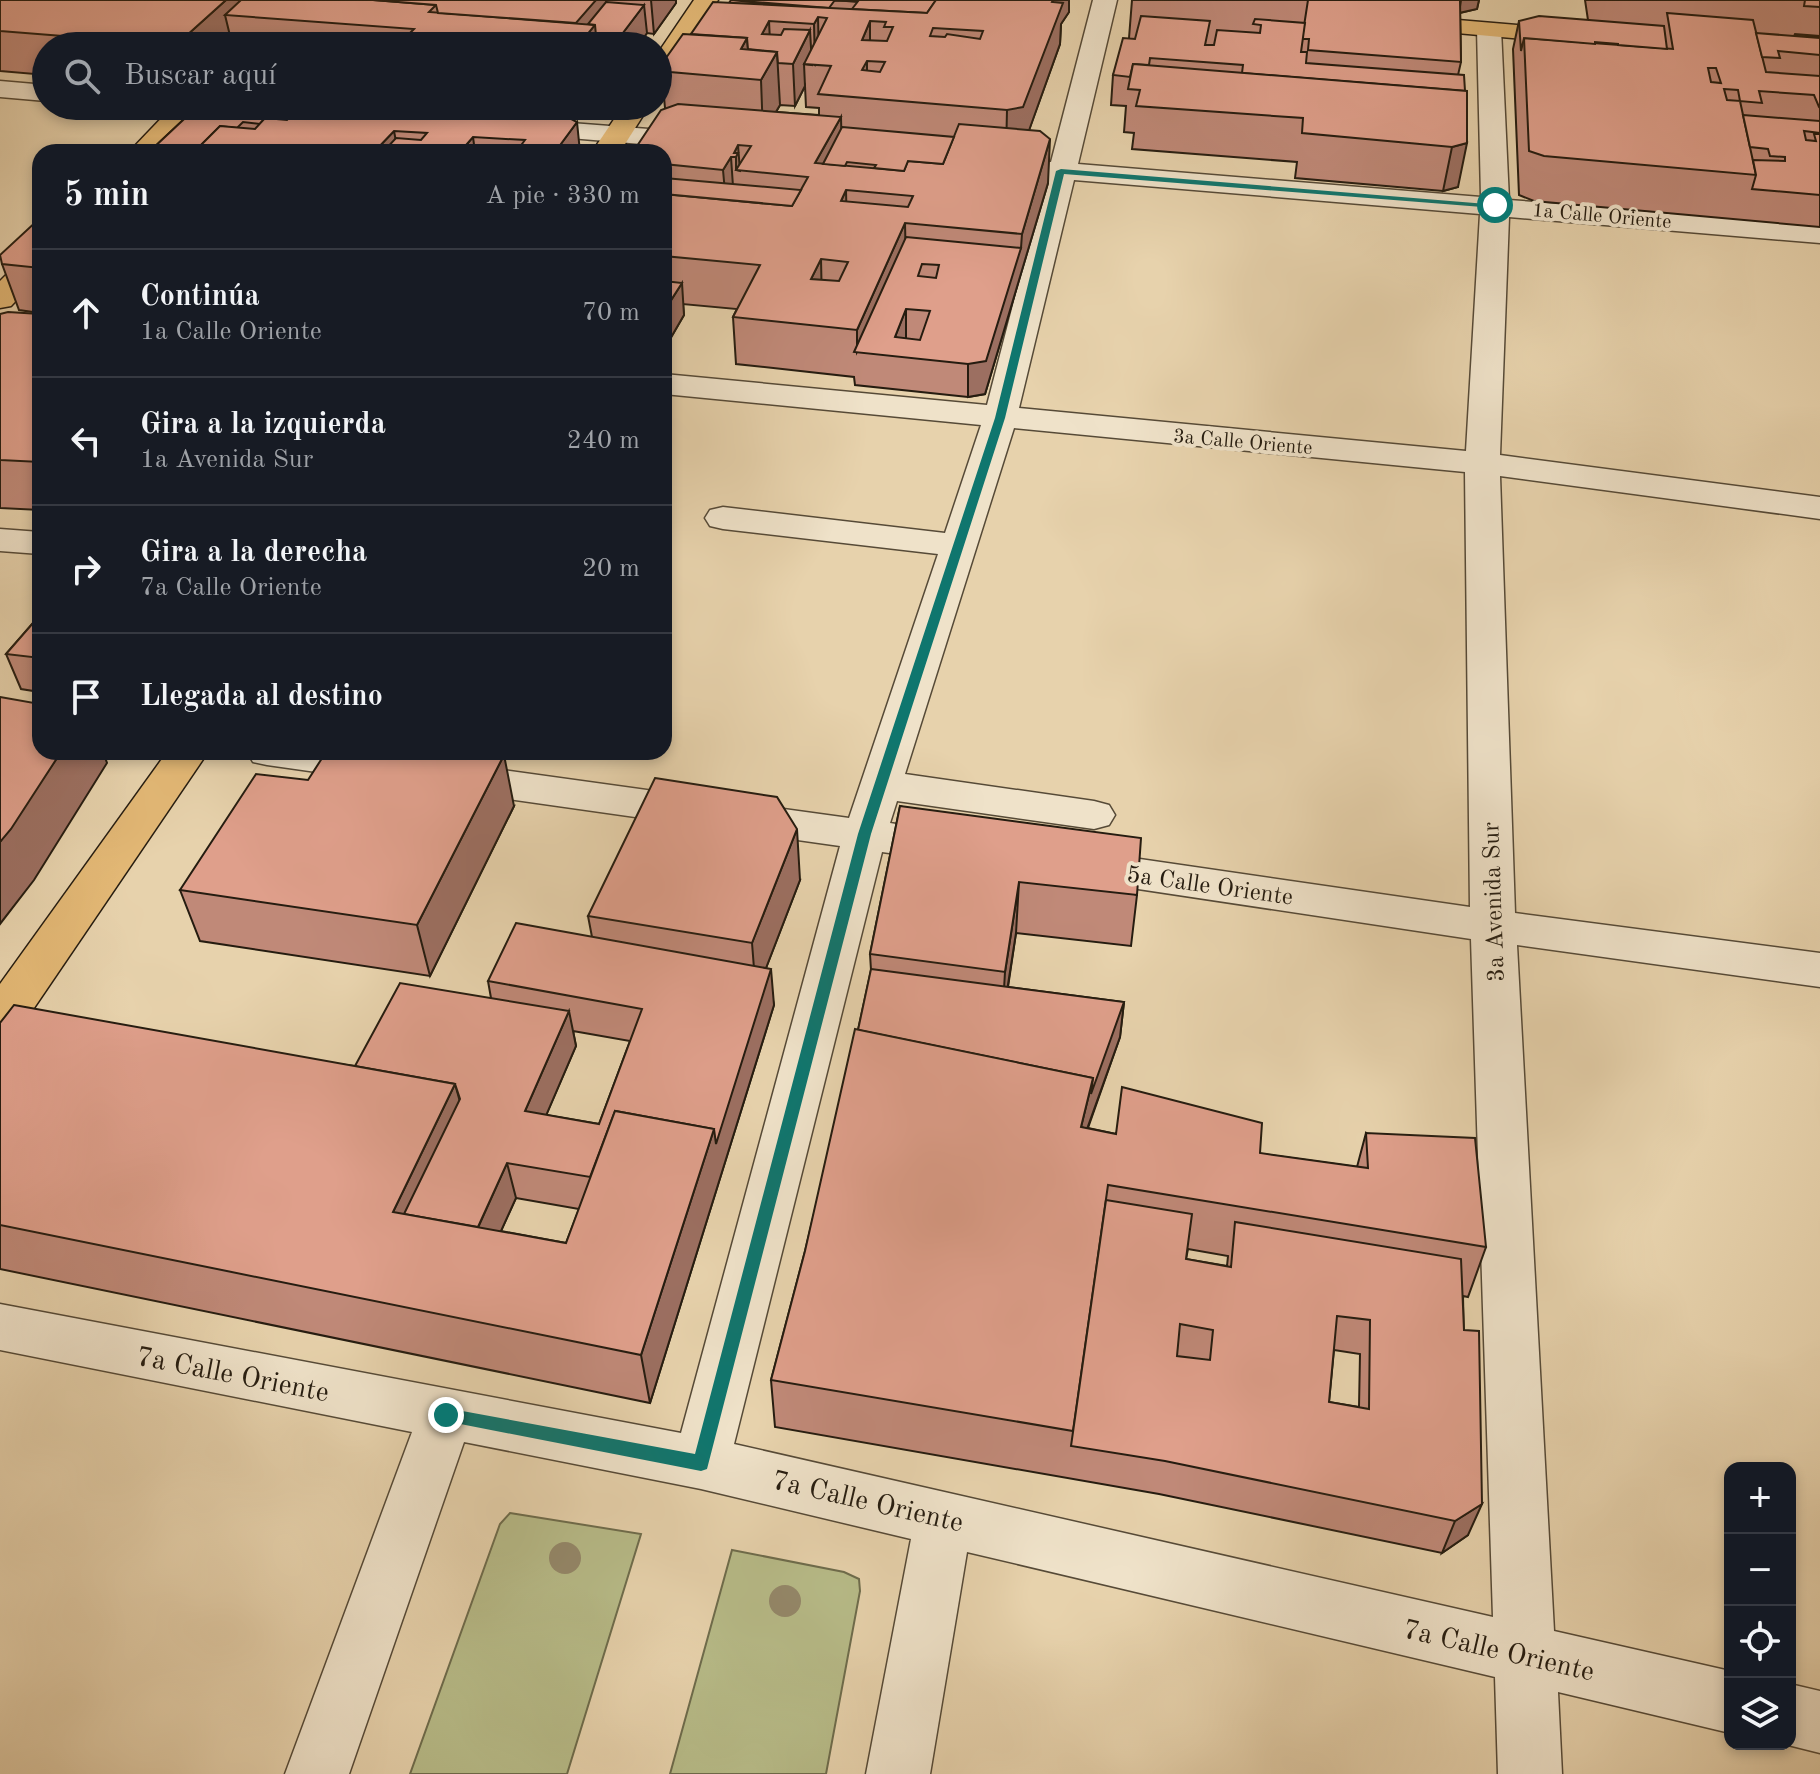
<!DOCTYPE html>
<html lang="es">
<head>
<meta charset="utf-8">
<style>
	body { margin:0; font-family:"Old Standard TT",serif; background:#242831; color:#f1f3f6 }
	.controls { position:absolute; right:24px; bottom:24px; display:grid; overflow:hidden; border-radius:16px; box-shadow:0 4px 12px #0003 }
	.controls button { width:72px; height:72px; display:grid; place-items:center; padding:0; border:0; border-bottom:2px solid #363941; background:#171b24; color:#f1f3f6; font:40px sans-serif }
	.stop { position:absolute; width:24px; height:24px; margin:-18px; border:6px solid #0f766e; border-radius:50%; background:#fff }
	.stop.end { background:#0f766e; border-color:#fff; box-shadow:0 2px 8px #0008 }
	.list { margin:0; padding:0; list-style:none }
	h2 { display:flex; justify-content:space-between; align-items:center; height:104px; margin:0; padding:0 32px; font-size:34px }
	h2 small { font-size:26px; font-weight:400; color:#9ea1a6 }
	.list li { display:grid; grid-template-columns:52px 1fr auto; gap:24px; align-items:center; box-sizing:border-box; height:128px; padding:0 32px; border-top:2px solid #363941 }
	.list b { display:block; font-size:30px; white-space:nowrap }
	.list p { margin:0; font-size:26px; white-space:nowrap; color:#9ea1a6 }
	.list em { font-size:26px; font-style:normal; color:#9ea1a6 }
	.icon { flex:none; width:44px; height:44px; fill:none; stroke:currentColor; stroke-width:2; stroke-linecap:round; stroke-linejoin:round }
	.map { position:relative; flex:none; width:1820px; height:1774px; overflow:hidden }
	.search { position:absolute; background:#171b24; box-shadow:0 4px 12px #0003; left:32px; top:32px; width:640px; height:88px; display:flex; align-items:center; gap:20px; box-sizing:border-box; padding:0 28px; border-radius:44px; color:#9ea1a6; font-size:30px }
	.panel { position:absolute; background:#171b24; box-shadow:0 4px 12px #0003; left:32px; top:144px; width:640px; height:616px; border-radius:24px }
	.map>svg:first-child { display:block }
	.green { fill:#b7bb88; stroke:#6e6c4c; stroke-width:2 }
	.lines { fill:none; stroke-linecap:round; stroke-linejoin:round }
	.minor-casing { stroke:#564a37; stroke-width:3 }
	.major-casing { stroke:#251c10; stroke-width:3 }
	.minor { fill:#efe2c9; fill-rule:evenodd }
	.major { fill:#e4b976; fill-rule:evenodd }
	.tree { fill:#94886a }
	.wall { fill:#c08978; stroke:#251c10; stroke-width:2; fill-rule:evenodd }
	.shaded-wall { fill:#9c6f61; stroke:#251c10; stroke-width:2 }
	.building { fill:#df9f8b; stroke:#251c10; stroke-width:2; fill-rule:evenodd }
	.route { fill:#0f766e }
	.labels { text-anchor:middle; stroke-width:8; stroke-linejoin:round; paint-order:stroke }
	.far-street-label { font-size:20px; fill:#251c10; stroke:#efe2c9 }
	.street-label { font-size:24px; fill:#251c10; stroke:#efe2c9 }
	.near-street-label { font-size:28px; fill:#251c10; stroke:#efe2c9 }
</style>
</head>
<body>
<div class="map">
<svg width="1820" height="1774" viewBox="0 0 1820 1774">
	<rect width="100%" height="100%" fill="#e7d2ac"/>
	<filter id="stains"><feTurbulence type="fractalNoise" baseFrequency=".0025" numOctaves="4"/><feColorMatrix values="0 0 0 0 .2 0 0 0 0 .09 0 0 0 0 .02 0 0 0 .5 -.17"/></filter>
	<radialGradient id="worn" r=".72"><stop offset=".6" stop-color="#630" stop-opacity="0"/><stop offset="1" stop-color="#630" stop-opacity=".3"/></radialGradient>
	<!-- green -->
	<g class="green">
		<polygon points="510,1513 641,1534 567,1774 410,1774 500,1524"/>
		<polygon points="732,1550 844,1572 859,1579 860,1591 826,1774 670,1774"/>
	</g>
	<g class="lines">
		<defs>
			<g id="minor">
				<path d="M1093,0H1117L1078,164L1481,197L1477,29L1480,24H1498L1501,29L1509,200L1820,225V243L1509,217L1500,455L1820,497V519L1500,476L1515,913L1820,953V987L1517,945L1554,1631L1730,1671V1733L1558,1692L1562,1774H1498L1495,1677L967,1552L930,1774H866L911,1539L701,1489L464,1442L349,1774H285L412,1432L0,1350V1304L681,1433L840,846L452,791L437,787L431,777L437,767L452,763L849,818L938,554L723,529L710,526L705,518L710,510L723,507L945,533L981,425L664,394V374L987,405L1046,178L979,171L975,165L979,159L989,157L1051,162ZM1074,180L1480,214L1466,451L1019,408ZM1014,428L1465,472L1470,907L1078,850L1063,854L1056,865L1063,876L1078,880L1471,939L1493,1617L734,1444L882,852L954,862L969,858L976,847L969,836L890,823L897,801L1094,829L1109,825L1115,815L1109,805L1094,801L905,774Z"/>
				<polygon points="0,81 46,85 46,101 0,97"/>
				<polygon points="519,119 701,133 711,135 715,141 711,147 701,149 510,133 506,127 510,121"/>
				<polygon points="0,529 40,532 40,554 0,551"/>
				<polygon points="247,752 370,752 395,757 401,767 395,777 380,781 267,765 253,762"/>
				<polygon points="1790,1684 1820,1691 1820,1753 1784,1744 1790,1744"/>
			</g>
			<g id="major">
				<polygon points="694,0 718,0 667,77 658,80 658,53"/>
				<polygon points="1399,15 1578,30 1587,32 1590,37 1587,42 1578,44 1390,27 1387,22 1390,17"/>
				<polygon points="173,106 201,106 158,152 129,152"/>
				<polygon points="623,106 649,106 620,152 592,152"/>
				<polygon points="40,249 40,275 11,306 0,308 0,281 29,252"/>
				<polygon points="167,752 208,752 17,1033 0,1038 0,984"/>
			</g>
		</defs>
		<!-- minor casing -->
		<use href="#minor" class="minor-casing"/>
		<!-- major casing -->
		<use href="#major" class="major-casing"/>
		<!-- minor -->
		<use href="#minor" class="minor"/>
		<!-- major -->
		<use href="#major" class="major"/>
	</g>
	<!-- trees -->
	<g class="tree">
		<circle cx="565" cy="1558" r="16"/>
		<circle cx="785" cy="1601" r="16"/>
	</g>
	<!-- wall -->
	<g class="wall">
		<polygon points="0,0 676,0 676,3 654,34 647,33 638,46 233,46 232,44 230,46 46,46 46,75 0,71"/>
		<path d="M1069,0V12L1061,24L1060,44L1029,130L1048,183L985,394L968,397L855,385L854,377L736,364L733,317L737,309L683,304L684,315L666,346H664L665,108L661,65L691,34L729,3L742,1ZM805,86L806,107L819,108V115L776,112L780,105L795,106Z"/>
		<polygon points="1132,0 1479,0 1477,9 1460,13 1461,62 1458,75 1458,187 1443,191 1295,178 1297,162 1132,149 1134,133 1124,132 1126,106 1111,105 1113,75 1129,38"/>
		<polygon points="1585,0 1820,0 1820,36 1795,34 1794,36 1820,38 1820,227 1534,201 1519,195 1513,49 1519,21 1588,20"/>
		<polygon points="198,106 594,106 587,116 562,114 580,152 149,152"/>
		<polygon points="40,218 40,313 19,310 2,264"/>
		<polygon points="0,314 40,314 40,510 0,508"/>
		<polygon points="40,615 40,692 21,689 6,654"/>
		<polygon points="514,806 430,976 200,941 180,890"/>
		<path d="M900,806L1137,895L1131,946L1016,933L1008,987L1124,1002L1120,1037L1088,1128L1116,1134L1357,1167L1366,1133L1486,1247L1468,1297L1463,1296L1468,1535L1442,1553L1159,1494L775,1427L771,1380L805,1251L858,1030L871,970L870,954ZM1188,1249L1228,1256L1227,1266L1186,1259ZM1334,1350L1360,1354L1359,1407L1329,1402Z"/>
		<path d="M800,880L766,968L774,1005L650,1403L0,1269V1023L355,1066L491,998L488,981L592,937L588,916ZM573,1031L630,1041L599,1124L546,1115L576,1046ZM516,1198L579,1209L566,1243L501,1231Z"/>
	</g>
	<!-- shaded-wall -->
	<g class="shaded-wall">
		<polygon points="226,0 262,0 225,15 232,44 230,46 177,46 176,45"/>
		<polygon points="596,0 606,0 609,30 597,46 578,46 548,43"/>
		<polygon points="651,0 676,0 676,3 654,34"/>
		<polygon points="1053,0 1069,0 1069,12 1061,24 1060,44 1022,150 1006,154 1007,110"/>
		<polygon points="1461,0 1479,0 1477,9 1459,13"/>
		<polygon points="644,5 647,33 638,46 613,46"/>
		<polygon points="818,17 819,58 815,66 814,24"/>
		<polygon points="769,21 771,62 762,34"/>
		<polygon points="870,21 870,61 867,61 867,98 862,69 862,40"/>
		<polygon points="810,30 812,65 804,64 805,86 795,106 793,64"/>
		<polygon points="747,38 749,61 741,49"/>
		<polygon points="777,52 780,105 763,134 761,80"/>
		<polygon points="585,106 594,106 587,116"/>
		<polygon points="841,117 842,160 832,178 815,163"/>
		<polygon points="577,122 580,152 555,152"/>
		<polygon points="394,131 398,152 374,152"/>
		<polygon points="473,137 475,152 460,152"/>
		<polygon points="1050,139 1048,183 985,394 968,397 968,364 1021,248 1022,234"/>
		<polygon points="1467,143 1458,187 1443,191 1452,147"/>
		<polygon points="738,145 740,171 736,170 736,157 734,153"/>
		<polygon points="731,157 734,201 727,214 723,170"/>
		<polygon points="846,190 847,235 841,201"/>
		<polygon points="905,223 906,268 857,352 857,330"/>
		<polygon points="821,259 822,306 811,279"/>
		<polygon points="667,271 670,302 682,283 684,315 666,346 664,327 664,275"/>
		<polygon points="906,309 906,341 895,337"/>
		<polygon points="61,752 103,752 107,763 34,880 0,924 0,842"/>
		<polygon points="504,755 514,806 430,976 417,925"/>
		<polygon points="797,829 800,880 756,994 752,943"/>
		<polygon points="1019,882 1016,933 1002,1023 1005,972"/>
		<polygon points="771,969 774,1005 650,1403 641,1355 714,1129"/>
		<polygon points="1124,1002 1120,1037 1087,1129 1081,1127 1093,1078"/>
		<polygon points="569,1011 576,1046 533,1146 525,1111"/>
		<polygon points="455,1084 469,1134 423,1232 393,1212"/>
		<polygon points="507,1163 516,1198 481,1275 472,1241"/>
		<polygon points="1482,1504 1468,1535 1442,1553 1455,1521"/>
	</g>
	<!-- building -->
	<g class="building">
		<polygon points="0,0 226,0 176,45 0,31"/>
		<polygon points="241,0 373,0 436,5 429,12 595,25 578,46 410,33 414,29 225,15"/>
		<polygon points="373,0 596,0 576,23 438,13 436,5"/>
		<polygon points="731,0 804,7 729,3"/>
		<polygon points="742,0 859,0 857,2 835,0 829,8 742,1"/>
		<polygon points="859,0 936,0 927,13 852,9"/>
		<path d="M936,0H1053L1052,2L1063,3L1023,107L1007,110L818,94L831,66L804,64L827,18L818,17L814,24L769,21L762,34L781,35L784,29L810,30L793,64L778,63L777,52L748,49L747,38L691,34L713,2L927,13ZM870,21L886,22L884,27H893L887,41L862,40ZM933,28L983,31L980,39L947,34L945,37L930,36ZM867,61L885,62L880,72L862,70Z"/>
		<polygon points="1308,0 1460,0 1461,62 1308,50 1309,39 1302,39"/>
		<polygon points="1805,0 1820,0 1820,7 1804,6"/>
		<polygon points="606,2 644,5 613,46 597,46 595,25 588,24"/>
		<path d="M1667,13L1753,20L1766,72L1820,76V108L1819,107L1814,95L1759,91L1762,103L1740,101L1756,175L1544,156L1529,151L1524,38L1673,49ZM1708,68H1716L1721,83L1711,82ZM1724,89L1738,90L1740,101L1727,100Z"/>
		<polygon points="1141,16 1210,21 1205,45 1214,45 1217,30 1260,33 1261,25 1253,24 1255,19 1305,23 1301,52 1307,52 1306,63 1464,75 1465,91 1242,73 1243,65 1150,58 1149,65 1133,64 1130,77 1113,75 1123,38 1135,39"/>
		<polygon points="1539,16 1664,26 1667,49 1618,45 1618,44 1595,42 1595,44 1524,38 1521,51 1519,21"/>
		<polygon points="1756,33 1820,38 1820,55 1778,51 1780,58 1762,57"/>
		<polygon points="683,34 747,38 741,49 777,52 761,80 670,72 661,65"/>
		<polygon points="1133,64 1467,91 1467,143 1452,147 1302,133 1303,118 1136,106 1140,90 1128,89"/>
		<path d="M678,104L841,117L815,163L904,171L908,161L943,164L959,124L1040,131L1050,139L1022,234L905,223L857,330L733,317L760,265L664,256V194L792,206L808,177L736,170L751,146L738,145L734,153H738L736,157H731L723,170L664,164V152H633L661,110ZM846,190L913,196L908,207L841,201ZM821,259L848,262L839,281L811,279Z"/>
		<polygon points="198,106 299,106 287,120 265,118 260,124 243,122 237,128 220,126 197,149 198,152 149,152"/>
		<polygon points="299,106 489,106 560,113 577,122 555,152 516,152 525,140 473,137 460,152 383,152 396,138 421,140 427,133 394,131 374,152 231,152 197,149 220,126 255,129 265,118 287,120"/>
		<polygon points="1743,115 1820,121 1820,133 1804,131 1806,140 1816,141 1814,134 1820,134 1820,195 1752,189 1756,175 1753,160 1785,161 1785,157 1770,156 1768,149 1750,147"/>
		<polygon points="842,127 954,137 943,164 908,161 904,171 874,168 876,165 847,162 845,166 823,164"/>
		<polygon points="664,178 801,190 792,206 664,194"/>
		<polygon points="40,218 40,268 2,264 0,255"/>
		<path d="M906,237L1021,248L986,361L968,364L854,352ZM922,264L939,265L936,278L918,276ZM906,309L930,311L920,340L895,337Z"/>
		<polygon points="664,281 682,283 664,311"/>
		<polygon points="8,312 40,314 40,462 0,460 0,314"/>
		<polygon points="40,615 40,658 6,654"/>
		<polygon points="0,697 40,704 40,752 61,752 11,829 0,842"/>
		<polygon points="326,752 478,752 504,755 417,925 180,890 256,774 308,780"/>
		<polygon points="655,778 777,797 797,829 752,943 588,916"/>
		<polygon points="900,806 1141,838 1137,895 1019,882 1005,972 870,954"/>
		<polygon points="516,923 771,969 716,1144 714,1129 615,1111 590,1177 507,1163 478,1227 404,1214 460,1099 455,1084 355,1066 400,983 569,1011 525,1111 599,1124 642,1009 488,981"/>
		<polygon points="871,969 1124,1002 1091,1094 1093,1078 858,1030"/>
		<polygon points="14,1005 455,1084 393,1212 566,1243 615,1111 714,1129 641,1355 0,1225 0,1023"/>
		<polygon points="855,1029 1093,1078 1081,1127 1116,1134 1122,1087 1262,1123 1260,1153 1368,1168 1366,1133 1475,1138 1486,1247 1108,1185 1073,1431 771,1380 805,1251"/>
		<path d="M1106,1200L1192,1214L1186,1259L1231,1267L1235,1222L1461,1259L1464,1330L1479,1331L1482,1504L1455,1521L1165,1461L1071,1446ZM1337,1316L1370,1320L1369,1409L1329,1402ZM1180,1324L1213,1330L1210,1360L1177,1356Z"/>
	</g>
	<!-- route -->
	<polygon class="route" points="1061,169 1499,205 1495,208 1064,174 1005,418 871,834 707,1469 701,1471 440,1420 438,1415 440,1410 446,1408 695,1454 858,834 995,418 1056,171"/>
	<g class="labels">
		<!-- far-street labels -->
		<g class="far-street-label">
			<text transform="translate(1602 215) rotate(5)" y="7">1a Calle Oriente</text>
			<text transform="translate(1243 441) rotate(5)" y="7">3a Calle Oriente</text>
		</g>
		<!-- street labels -->
		<g class="street-label">
			<text transform="translate(1210 885) rotate(8)" y="8">5a Calle Oriente</text>
			<text transform="translate(1493 902) rotate(-92)" y="8">3a Avenida Sur</text>
		</g>
		<!-- near-street labels -->
		<g class="near-street-label">
			<text transform="translate(233 1373) rotate(11)" y="10">7a Calle Oriente</text>
			<text transform="translate(868 1500) rotate(13)" y="10">7a Calle Oriente</text>
			<text transform="translate(1499 1649) rotate(13)" y="10">7a Calle Oriente</text>
		</g>
	</g>
	<rect width="100%" height="100%" filter="url(#stains)"/>
	<rect width="100%" height="100%" fill="url(#worn)"/>
</svg>
<div class="controls">
<button>+</button>
<button>−</button>
<button><svg class="icon" aria-label="locate" viewBox="0 0 24 24"><circle cx="12" cy="12" r="6"/><path d="M12 2v4M12 18v4M2 12h4M18 12h4"/></svg></button>
<button><svg class="icon" aria-label="layers" viewBox="0 0 24 24"><path d="M12 4l9 5-9 5-9-5zM3 14l9 5 9-5"/></svg></button>
</div>
<div class="stop" style="left:1495px;top:205px"></div>
<div class="stop end" style="left:446px;top:1415px"></div>
<div class="search"><svg class="icon" aria-label="search" viewBox="0 0 24 24"><circle cx="10" cy="10" r="6"/><path d="M15 15l6 6"/></svg>Buscar aquí</div>
<section class="panel">
<h2>5 min<small>A pie · 330 m</small></h2>
<ul class="list">
<li><svg class="icon" aria-label="ahead" viewBox="0 0 24 24"><path d="M12 20V5M6 11l6-6 6 6"/></svg><div><b>Continúa</b><p>1a Calle Oriente</p></div><em>70 m</em></li>
<li><svg class="icon" aria-label="left" viewBox="0 0 24 24"><path d="M17 20v-9H6M10 6l-5 5 5 5"/></svg><div><b>Gira a la izquierda</b><p>1a Avenida Sur</p></div><em>240 m</em></li>
<li><svg class="icon" aria-label="right" viewBox="0 0 24 24"><path d="M7 20v-9h11M14 6l5 5-5 5"/></svg><div><b>Gira a la derecha</b><p>7a Calle Oriente</p></div><em>20 m</em></li>
<li><svg class="icon" aria-label="arrive" viewBox="0 0 24 24"><path d="M6 21V4h12l-3 4 3 4H6"/></svg><div><b>Llegada al destino</b></div></li>
</ul>
</section>
</div>
</body>
</html>
